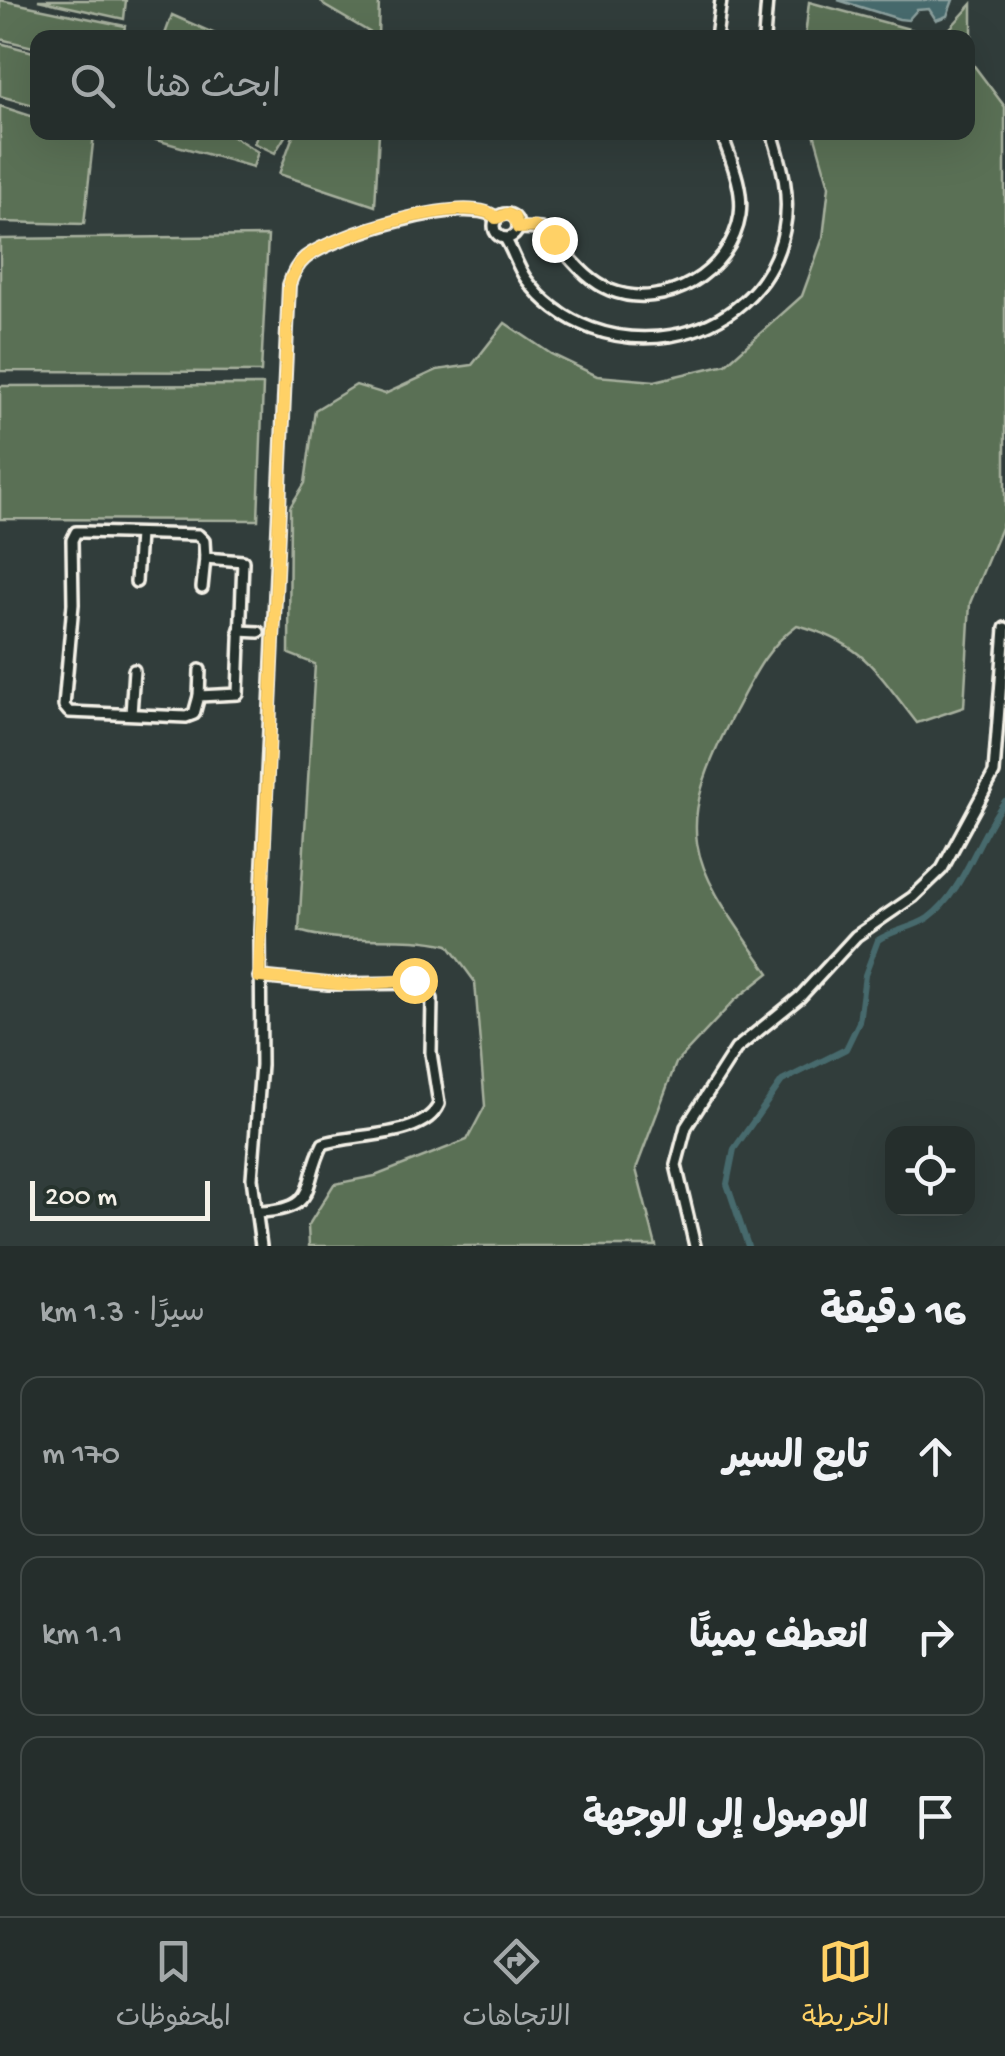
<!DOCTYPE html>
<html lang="ar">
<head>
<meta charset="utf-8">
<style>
	body { margin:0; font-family:"Gochi Hand","Playpen Sans Arabic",sans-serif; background:#2d3634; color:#f1f3f6; direction:rtl }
	.controls { position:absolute; right:30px; bottom:30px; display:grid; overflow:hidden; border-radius:20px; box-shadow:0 10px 40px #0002 }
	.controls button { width:90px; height:90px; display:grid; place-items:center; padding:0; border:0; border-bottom:2px solid #424a48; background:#252e2c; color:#f1f3f6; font:50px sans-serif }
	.scale { position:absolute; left:30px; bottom:25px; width:180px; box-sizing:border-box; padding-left:10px; border:5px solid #f4f1e8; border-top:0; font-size:28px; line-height:35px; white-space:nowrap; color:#f4f1e8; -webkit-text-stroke:8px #26332d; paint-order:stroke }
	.stop { position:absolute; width:30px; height:30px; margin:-22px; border:8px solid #ffd166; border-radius:50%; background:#fff }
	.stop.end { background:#ffd166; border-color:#fff; box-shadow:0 2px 10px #0008 }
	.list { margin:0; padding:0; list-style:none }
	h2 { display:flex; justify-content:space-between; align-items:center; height:130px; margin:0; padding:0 40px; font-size:42px }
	h2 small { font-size:32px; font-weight:400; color:#a3a8a9 }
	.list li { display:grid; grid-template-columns:65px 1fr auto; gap:30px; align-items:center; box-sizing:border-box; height:160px; margin:0 20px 20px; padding:0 20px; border:2px solid #424a48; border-radius:20px }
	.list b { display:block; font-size:38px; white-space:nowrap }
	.list em { font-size:32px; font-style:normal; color:#a3a8a9 }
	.icon { flex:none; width:55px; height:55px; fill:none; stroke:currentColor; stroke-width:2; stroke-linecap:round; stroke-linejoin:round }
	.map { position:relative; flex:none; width:1005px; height:1246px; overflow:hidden; direction:ltr }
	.search { position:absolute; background:#252e2c; box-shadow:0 10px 40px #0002; left:30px; right:30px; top:30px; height:110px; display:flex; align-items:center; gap:25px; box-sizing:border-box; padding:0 35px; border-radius:20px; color:#a3a8a9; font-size:38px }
	.sheet { height:670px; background:#252e2c }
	nav { display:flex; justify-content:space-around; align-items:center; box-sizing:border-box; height:140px; border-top:2px solid #424a48; background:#252e2c; font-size:28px; color:#a3a8a9 }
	nav a { display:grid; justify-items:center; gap:5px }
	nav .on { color:#ffd166 }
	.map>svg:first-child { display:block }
	.green { fill:#5a7054; stroke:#a7b09e; stroke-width:2.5 }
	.water { fill:#476a6d; stroke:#8ca09e; stroke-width:2.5 }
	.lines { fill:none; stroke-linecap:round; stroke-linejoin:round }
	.canal { stroke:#476a6d; stroke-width:6 }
	.minor-casing { stroke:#f4f1e8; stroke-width:16 }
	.minor { stroke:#26332d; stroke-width:9 }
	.route { stroke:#ffd166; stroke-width:12 }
</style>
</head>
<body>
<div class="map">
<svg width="1005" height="1246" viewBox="0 0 1005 1246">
	<rect width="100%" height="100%" fill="#313d3b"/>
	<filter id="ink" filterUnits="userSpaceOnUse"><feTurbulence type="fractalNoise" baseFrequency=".01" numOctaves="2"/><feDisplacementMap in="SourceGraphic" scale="20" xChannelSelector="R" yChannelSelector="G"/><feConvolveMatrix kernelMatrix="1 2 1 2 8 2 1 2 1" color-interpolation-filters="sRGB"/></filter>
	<g filter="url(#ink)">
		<!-- green -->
		<g class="green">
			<polygon points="0,0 125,26 123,37 38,38 37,48 0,39"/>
			<polygon points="38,0 126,0 124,19"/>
			<polygon points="320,0 379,0 378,37 325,6"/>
			<polygon points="809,2 939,37 805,37"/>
			<path d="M972,4V63L1005,107V518L970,603L964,707L917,723C876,671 864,643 797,625C766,648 753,677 735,711C668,839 692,862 769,973L735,1000L676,1063L636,1169L656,1246H309L308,1226L334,1184L375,1176L467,1140L485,1106L475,982L448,945C399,933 347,946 299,931L315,664L289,654L290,507L305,483L315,410L356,385L385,394L437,370L472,365L505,323L551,354L597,376L655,381L726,364L802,296L823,238L829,186L814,133L968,132V38L942,37Z"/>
			<polygon points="172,15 222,37 164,37"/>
			<polygon points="0,43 37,53 37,106 0,96"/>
			<polygon points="0,106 37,118 38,132 94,134 84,224 0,222"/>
			<polygon points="131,133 228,133 258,152 253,167"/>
			<polygon points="259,133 259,132 287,133 275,153 254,143"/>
			<polygon points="294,133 379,133 375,206 279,174"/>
			<polygon points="268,236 261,372 0,371 0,239"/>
			<polygon points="263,385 258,520 0,519 0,386"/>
		</g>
		<!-- water -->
		<polygon class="water" points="838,0 953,0 947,16 936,20 929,9 917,10 908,20 899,19"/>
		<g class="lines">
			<!-- canal -->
			<path class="canal" d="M748,1246L727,1184L734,1149L782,1081L846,1049L859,1022L865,975L878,940C893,930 913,928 928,918C965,891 977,837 1005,801"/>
			<defs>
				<g id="minor">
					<polyline points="716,38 721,0"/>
					<polyline points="764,38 767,0"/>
					<circle cx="506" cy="226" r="12"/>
					<path d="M518,228L541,229C566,248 580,278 610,290C665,312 731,272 740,215C744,187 730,158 721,132"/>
					<path d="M505,238C513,251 517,266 526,279C594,374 760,351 784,230C791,196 782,165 772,132"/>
					<polygon points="84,532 198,535 204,541 205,558 243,561 238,694 199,696 194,714 186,717 69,712 64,706 73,604 72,540 76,532"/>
					<polyline points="136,582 139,534"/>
					<polyline points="202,588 205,558"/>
					<polyline points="239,631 259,632"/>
					<polyline points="199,696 200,670"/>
					<polyline points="131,714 134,670"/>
					<path d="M259,1212C320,1209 302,1185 323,1144C352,1133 424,1139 439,1104L431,1053L432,999L423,983L328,984L259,977"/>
					<path d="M261,1246L252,1178L261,1065L260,930L289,285C292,275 297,265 305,258C332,236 471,192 497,219"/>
					<polyline points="695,1246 676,1165 686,1127 736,1049 800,997 856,936 913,897 942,869 994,773 1005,628"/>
				</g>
			</defs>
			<!-- minor casing -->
			<use href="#minor" class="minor-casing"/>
			<!-- minor -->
			<use href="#minor" class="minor"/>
		</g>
	</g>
	<g class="lines" filter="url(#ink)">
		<!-- route -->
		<path class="route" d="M414,980L349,985L259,977L289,285C292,275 297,265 305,258C332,236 470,191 496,218L507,214L514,217L518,228L535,227L554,239"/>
	</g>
</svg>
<div class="controls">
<button><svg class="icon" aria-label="locate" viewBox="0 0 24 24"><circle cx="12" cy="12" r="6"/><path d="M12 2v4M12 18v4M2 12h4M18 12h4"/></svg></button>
</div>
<div class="scale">200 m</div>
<div class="stop" style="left:414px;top:980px"></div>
<div class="stop end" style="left:554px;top:239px"></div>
<div class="search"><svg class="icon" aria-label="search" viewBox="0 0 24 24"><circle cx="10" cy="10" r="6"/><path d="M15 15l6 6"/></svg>ابحث هنا</div>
</div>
<section class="sheet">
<h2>16 دقيقة<small>سيرًا · 1.3 km</small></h2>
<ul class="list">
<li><svg class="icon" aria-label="ahead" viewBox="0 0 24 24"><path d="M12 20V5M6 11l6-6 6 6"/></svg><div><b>تابع السير</b></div><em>170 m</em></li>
<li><svg class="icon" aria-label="right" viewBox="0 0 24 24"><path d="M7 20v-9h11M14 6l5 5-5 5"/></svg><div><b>انعطف يمينًا</b></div><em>1.1 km</em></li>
<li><svg class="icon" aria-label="arrive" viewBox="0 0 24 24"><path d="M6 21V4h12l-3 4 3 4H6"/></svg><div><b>الوصول إلى الوجهة</b></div></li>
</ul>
</section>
<nav>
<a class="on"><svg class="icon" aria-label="map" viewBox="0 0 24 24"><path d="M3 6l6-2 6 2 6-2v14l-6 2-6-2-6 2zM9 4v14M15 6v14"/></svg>الخريطة</a>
<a><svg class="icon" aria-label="directions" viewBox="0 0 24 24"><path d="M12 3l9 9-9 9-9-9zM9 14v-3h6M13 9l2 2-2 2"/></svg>الاتجاهات</a>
<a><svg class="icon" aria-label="saved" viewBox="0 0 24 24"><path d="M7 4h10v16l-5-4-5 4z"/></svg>المحفوظات</a>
</nav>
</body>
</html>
